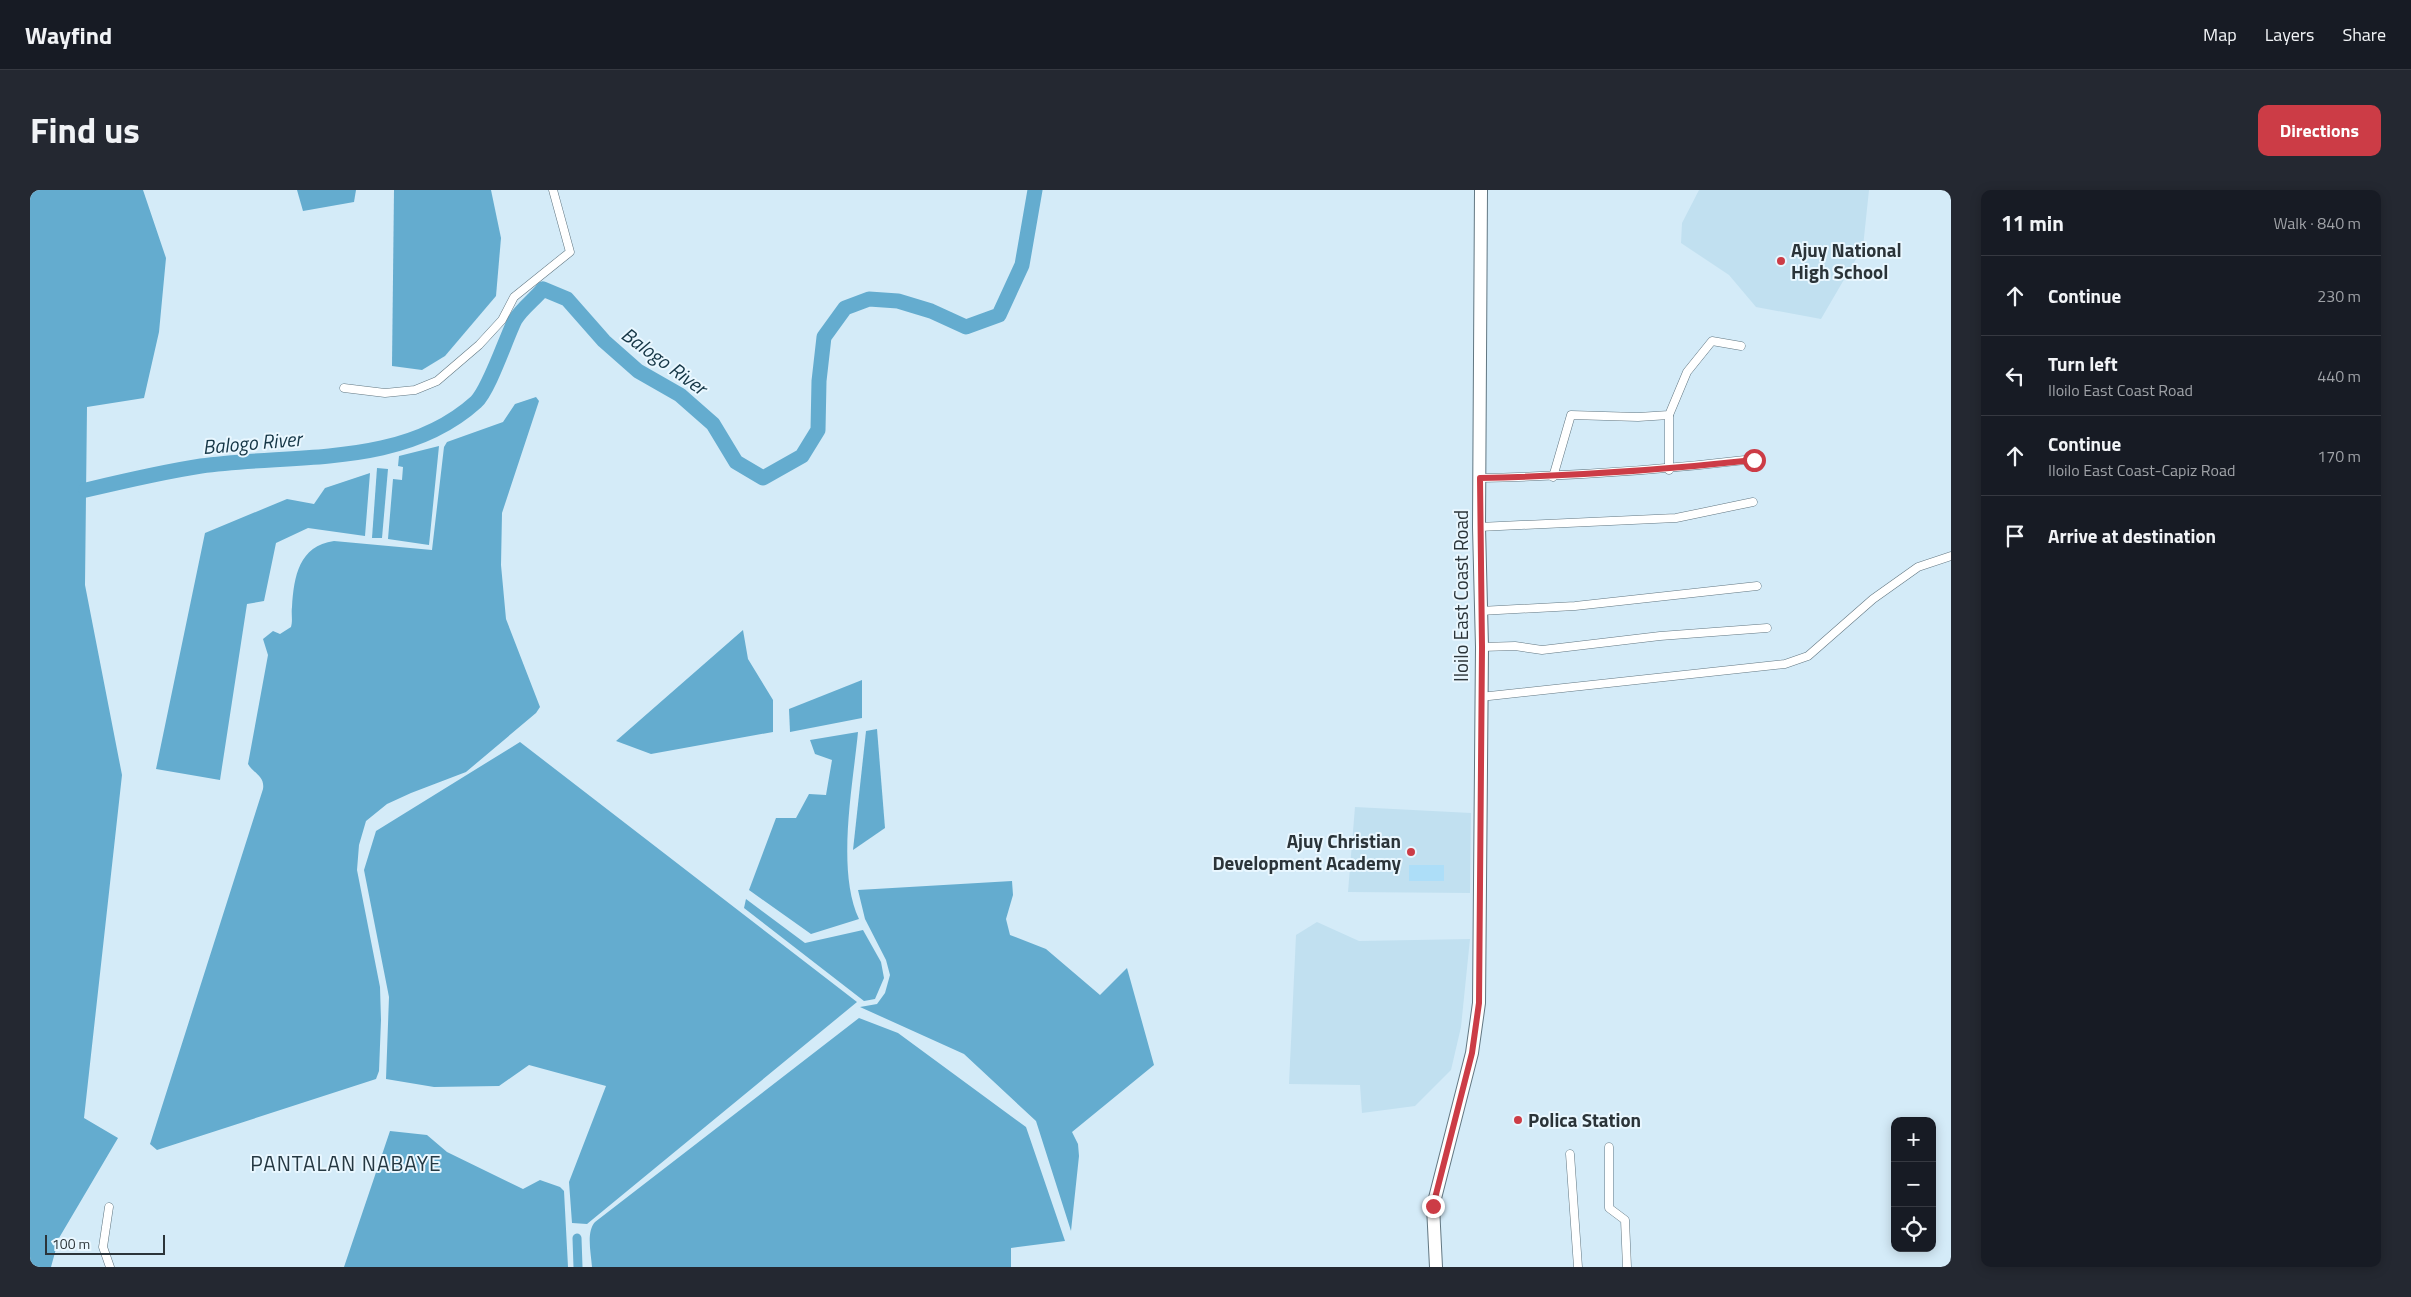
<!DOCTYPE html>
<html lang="en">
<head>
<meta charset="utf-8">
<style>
	body { margin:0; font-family:"Titillium Web",sans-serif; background:#242831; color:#f1f3f6 }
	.controls { position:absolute; right:15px; bottom:15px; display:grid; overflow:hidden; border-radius:10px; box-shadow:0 2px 12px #0003 }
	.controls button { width:45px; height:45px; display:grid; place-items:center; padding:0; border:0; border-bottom:1px solid #363941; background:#171b24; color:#f1f3f6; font:25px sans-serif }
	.scale { position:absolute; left:15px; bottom:12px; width:120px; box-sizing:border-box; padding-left:5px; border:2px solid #2b3439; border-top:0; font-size:14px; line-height:18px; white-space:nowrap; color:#2b3439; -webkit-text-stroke:4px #e9f7ff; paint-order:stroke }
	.stop { position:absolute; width:15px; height:15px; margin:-11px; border:4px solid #cc3c46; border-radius:50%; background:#fff }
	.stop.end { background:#cc3c46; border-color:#fff; box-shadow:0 1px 5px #0008 }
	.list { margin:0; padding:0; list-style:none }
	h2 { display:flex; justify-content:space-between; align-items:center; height:65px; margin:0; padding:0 20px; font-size:21px }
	h2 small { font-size:16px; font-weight:400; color:#9ea1a6 }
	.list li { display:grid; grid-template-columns:32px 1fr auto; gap:15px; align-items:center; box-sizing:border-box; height:80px; padding:0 20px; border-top:1px solid #363941 }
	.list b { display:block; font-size:19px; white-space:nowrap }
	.list p { margin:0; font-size:16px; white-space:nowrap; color:#9ea1a6 }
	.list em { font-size:16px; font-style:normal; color:#9ea1a6 }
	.icon { flex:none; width:28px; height:28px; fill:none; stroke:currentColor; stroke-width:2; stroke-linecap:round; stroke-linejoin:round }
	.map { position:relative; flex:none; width:1921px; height:1077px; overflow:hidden; border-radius:10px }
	header { display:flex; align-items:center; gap:30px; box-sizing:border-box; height:70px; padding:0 25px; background:#171b24; border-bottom:1px solid #363941 }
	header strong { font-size:24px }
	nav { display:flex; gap:28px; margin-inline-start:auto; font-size:18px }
	.intro { display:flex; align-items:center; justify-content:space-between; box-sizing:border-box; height:120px; padding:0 30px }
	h1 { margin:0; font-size:35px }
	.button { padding:12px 22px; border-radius:10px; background:#cc3c46; color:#fff; font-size:18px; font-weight:700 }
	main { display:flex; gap:30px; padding:0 30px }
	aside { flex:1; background:#171b24; border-radius:10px; box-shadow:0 2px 12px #0003 }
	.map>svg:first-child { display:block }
	.built { fill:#c1e0f0 }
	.green { fill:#addef8 }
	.water { fill:#64accf }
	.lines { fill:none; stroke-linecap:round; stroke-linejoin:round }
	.canal { stroke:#64accf; stroke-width:9 }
	.river { stroke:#64accf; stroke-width:15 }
	.street-casing { stroke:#627782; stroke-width:9 }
	.primary-casing { stroke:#627782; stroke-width:14 }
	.street { stroke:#fff; stroke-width:8 }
	.primary { stroke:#fff; stroke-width:12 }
	.route { stroke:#cc3c46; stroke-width:6 }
	.poi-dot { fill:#cc3c46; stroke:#e9f7ff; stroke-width:2 }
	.labels { text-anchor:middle; stroke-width:4; stroke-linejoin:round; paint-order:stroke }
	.poi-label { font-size:19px; font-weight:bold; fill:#2b3439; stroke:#e9f7ff; text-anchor:start }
	.street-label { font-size:19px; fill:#2b3439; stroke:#e9f7ff }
	.water-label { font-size:20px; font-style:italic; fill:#153646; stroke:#e9f7ff }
	.quarter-label { font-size:21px; letter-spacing:1px; fill:#253842; stroke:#e9f7ff }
</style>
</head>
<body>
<header>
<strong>Wayfind</strong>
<nav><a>Map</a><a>Layers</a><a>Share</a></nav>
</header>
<div class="intro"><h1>Find us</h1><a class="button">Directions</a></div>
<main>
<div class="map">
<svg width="1921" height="1077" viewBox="0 0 1921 1077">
	<rect width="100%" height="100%" fill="#d4ebf8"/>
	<!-- built -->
	<g class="built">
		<polygon points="1669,0 1839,0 1833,57 1791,129 1726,117 1699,85 1651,53 1652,33"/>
		<polygon points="1325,617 1441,623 1440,703 1318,702"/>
		<polygon points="1287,732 1329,751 1440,749 1431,837 1421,880 1385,916 1332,923 1330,895 1259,894 1266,745"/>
	</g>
	<!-- green -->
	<rect class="green" x="1379" y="675" width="35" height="16"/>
	<!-- water -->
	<g class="water">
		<polygon points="0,0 113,0 136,68 129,142 114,208 57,217 55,395 92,585 54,928 88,948 29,1048 21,1077 0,1077"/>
		<polygon points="267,0 326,0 324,12 273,21"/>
		<polygon points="364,0 461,0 471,48 466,106 415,166 392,180 362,176"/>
		<path d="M506,207L509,211L472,323L471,375L476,429L510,517L506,523L436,582L381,603L357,614L336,631L329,655L327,680L350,797L351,830L349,881L346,889L127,960L120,954L233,599C235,586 224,584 218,574L238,465L233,449L243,441L250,444L261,437C263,430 261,424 262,417C264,386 269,356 304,351L402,360L414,257L417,252L473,232L485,214Z"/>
		<polygon points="409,256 399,355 358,349 363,289 372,290 373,277 368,276 369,266"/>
		<polygon points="347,278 358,279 352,348 342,348"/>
		<polygon points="340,283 335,346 278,338 246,353 234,411 217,414 190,590 126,579 175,343 257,309 284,314 295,298"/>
		<polygon points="713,440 718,469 743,510 743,542 621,564 586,551"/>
		<polygon points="832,490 832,528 760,542 759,519"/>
		<polygon points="847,539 855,638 823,660 836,541"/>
		<path d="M828,542C823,595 806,681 829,729L781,744L719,700L746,628H766L779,604L796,605L802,570L785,564L780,550Z"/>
		<polygon points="490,552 827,812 557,1034 542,1033 539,992 576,896 499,875 469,896 404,897 356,889 359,807 334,680 346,641"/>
		<polygon points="982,691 983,705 976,729 980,745 1016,759 1070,805 1097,778 1124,875 1042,942 1048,954 1049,966 1041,1041 1006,931 934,864 830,817 847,814 855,803 860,785 856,770 835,729 828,700"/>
		<polygon points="716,709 775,753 833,740 851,772 854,788 845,809 834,811 714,718"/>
		<path d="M829,828L868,843L996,937L1035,1051L981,1058V1077H562C561,1063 556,1042 565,1032Z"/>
		<polygon points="360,941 397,945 417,962 493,999 510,990 530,997 534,1001 538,1077 314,1077"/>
	</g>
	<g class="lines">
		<!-- canal -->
		<polyline class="canal" points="547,1048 548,1077"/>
		<!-- river -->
		<path class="river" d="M56,300C94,291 132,282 171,276C262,263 372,279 446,212C459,200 476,148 485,130C491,119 505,109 513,99L537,109L574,151L608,181L650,205L683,234L706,272L733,288L772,266L788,240L789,191L794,147L815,118L839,109L868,111L901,121L936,137L969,125L992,75L1005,0"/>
		<defs>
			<g id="street">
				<polyline points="314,198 355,203 385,200 407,191 449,155 472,130 484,107 540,62 523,0"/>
				<polyline points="1639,225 1639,280"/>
				<polyline points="1523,287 1541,225 1608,227 1639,225 1657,182 1682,151 1711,156"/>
				<path d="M1450,288C1542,286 1633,280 1724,269"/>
				<polyline points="1449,337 1646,328 1723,312"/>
				<polyline points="1450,421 1545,416 1727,396"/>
				<polyline points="1452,457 1485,456 1512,460 1630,446 1737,438"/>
				<polyline points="1450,507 1755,474 1778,466 1843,409 1888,377 1921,366"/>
				<polyline points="1579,957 1579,1018 1595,1030 1597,1077"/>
				<polyline points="1540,964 1548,1077"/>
				<polyline points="79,1017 73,1057 80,1077"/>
			</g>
			<polyline id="primary" points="1406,1077 1403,1016 1442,863 1449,813 1452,457 1449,337 1451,0"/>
		</defs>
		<!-- street casing -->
		<use href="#street" class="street-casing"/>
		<!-- primary casing -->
		<use href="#primary" class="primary-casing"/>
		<!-- street -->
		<use href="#street" class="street"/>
		<!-- primary -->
		<use href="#primary" class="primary"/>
	</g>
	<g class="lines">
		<!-- route -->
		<path class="route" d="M1403,1016L1442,863L1449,813L1452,457L1450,288C1542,286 1633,280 1724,270"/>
	</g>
	<!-- markers -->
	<g class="poi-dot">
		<circle cx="1751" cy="71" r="5"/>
		<circle cx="1381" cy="662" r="5"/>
		<circle cx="1488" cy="930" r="5"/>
	</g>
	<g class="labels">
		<!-- poi labels -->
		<g class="poi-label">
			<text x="1761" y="67">Ajuy National<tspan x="1761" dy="22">High School</tspan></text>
			<text x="1371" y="658" text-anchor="end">Ajuy Christian<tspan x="1371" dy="22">Development Academy</tspan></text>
			<text x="1498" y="937">Polica Station</text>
		</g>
		<!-- street labels -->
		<g class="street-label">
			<text transform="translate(1431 406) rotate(-90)" y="7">Iloilo East Coast Road</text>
		</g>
		<!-- water labels -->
		<g class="water-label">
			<text transform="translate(634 171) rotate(36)" y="7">Balogo River</text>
			<text transform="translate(222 253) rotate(-5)" y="7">Balogo River</text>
		</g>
		<!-- quarter labels -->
		<g class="quarter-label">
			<text x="316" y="981">PANTALAN NABAYE</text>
		</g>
	</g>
</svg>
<div class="controls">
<button>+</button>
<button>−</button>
<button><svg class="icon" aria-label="locate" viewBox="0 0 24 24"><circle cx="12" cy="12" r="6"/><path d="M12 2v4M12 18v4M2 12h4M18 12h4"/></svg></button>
</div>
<div class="scale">100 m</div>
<div class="stop" style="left:1724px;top:270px"></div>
<div class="stop end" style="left:1403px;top:1016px"></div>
</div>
<aside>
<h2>11 min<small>Walk · 840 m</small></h2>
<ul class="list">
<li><svg class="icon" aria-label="ahead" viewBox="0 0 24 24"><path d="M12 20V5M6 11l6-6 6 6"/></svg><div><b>Continue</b></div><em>230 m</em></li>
<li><svg class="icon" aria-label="left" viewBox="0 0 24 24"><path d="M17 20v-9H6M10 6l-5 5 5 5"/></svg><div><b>Turn left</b><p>Iloilo East Coast Road</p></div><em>440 m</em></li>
<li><svg class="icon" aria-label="ahead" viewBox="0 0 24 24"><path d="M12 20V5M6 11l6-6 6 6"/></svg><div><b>Continue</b><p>Iloilo East Coast-Capiz Road</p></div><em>170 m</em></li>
<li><svg class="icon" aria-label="arrive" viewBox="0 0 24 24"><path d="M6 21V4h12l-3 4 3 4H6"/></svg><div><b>Arrive at destination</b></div></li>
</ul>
</aside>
</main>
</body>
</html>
